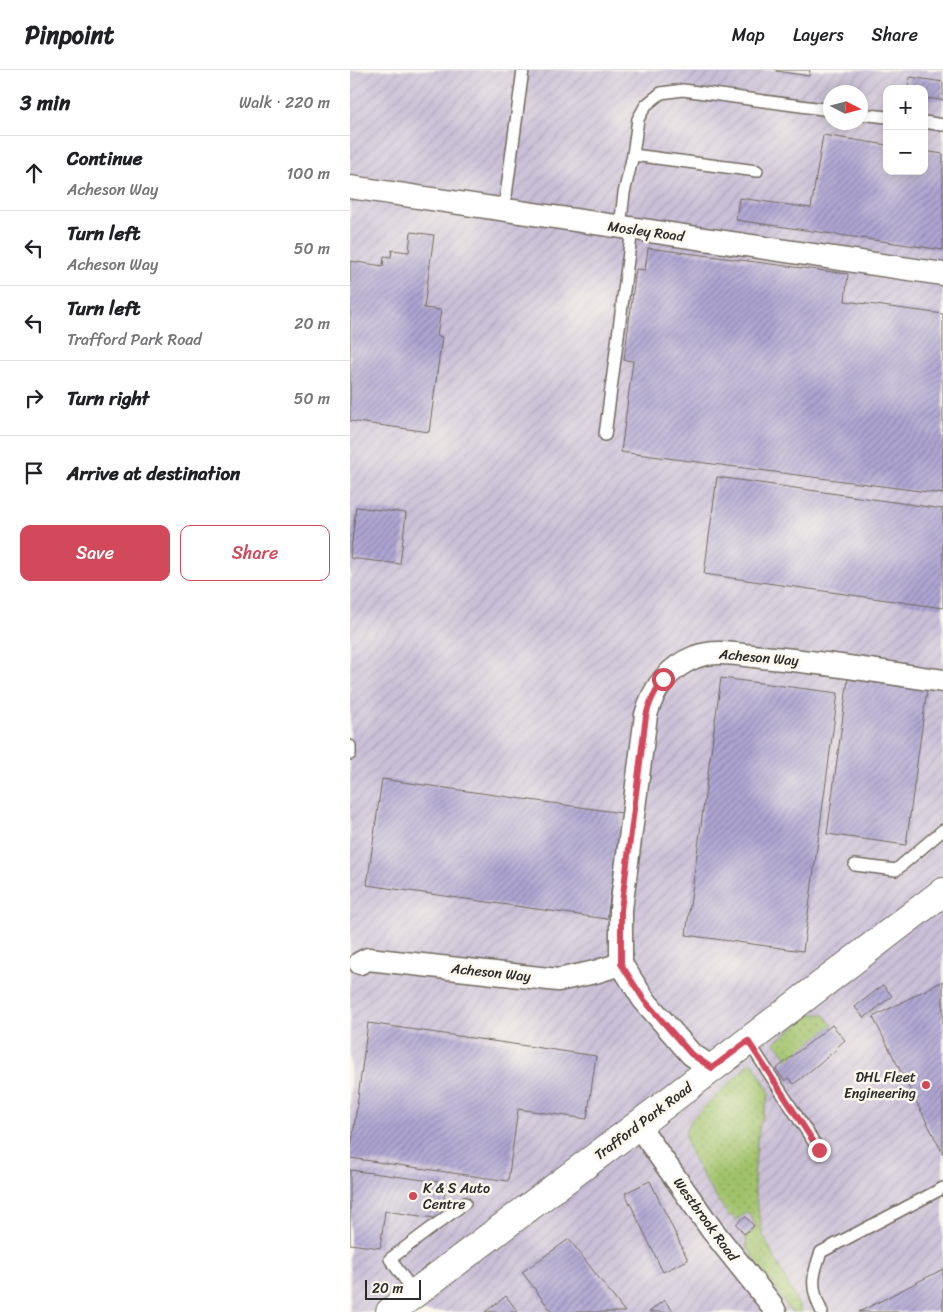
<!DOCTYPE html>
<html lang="en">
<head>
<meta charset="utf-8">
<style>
	body { margin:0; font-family:Sriracha,sans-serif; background:#f6f6f6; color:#202124 }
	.controls { position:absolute; right:15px; top:15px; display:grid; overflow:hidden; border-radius:10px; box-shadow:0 2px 12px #0003 }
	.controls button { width:45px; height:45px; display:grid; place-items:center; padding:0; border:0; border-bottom:1px solid #e0e0e0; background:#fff; color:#202124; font:25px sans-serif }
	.compass { position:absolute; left:473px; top:15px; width:45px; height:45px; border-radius:50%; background:#fff; box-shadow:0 2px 12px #0003; rotate:96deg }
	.scale { position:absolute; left:15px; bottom:12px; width:56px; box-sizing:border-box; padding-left:5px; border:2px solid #2b2b2b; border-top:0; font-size:14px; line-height:18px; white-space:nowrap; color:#2b2b2b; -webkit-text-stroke:4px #fbf7ec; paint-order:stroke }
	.stop { position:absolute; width:15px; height:15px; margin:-11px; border:4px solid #d1495b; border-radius:50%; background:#fff }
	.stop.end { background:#d1495b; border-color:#fff; box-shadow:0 1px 5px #0008 }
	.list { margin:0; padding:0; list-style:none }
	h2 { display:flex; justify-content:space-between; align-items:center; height:65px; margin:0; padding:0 20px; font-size:21px }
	h2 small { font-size:16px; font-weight:400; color:#757577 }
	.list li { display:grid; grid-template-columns:32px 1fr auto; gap:15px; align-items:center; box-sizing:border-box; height:75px; padding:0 20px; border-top:1px solid #e0e0e0 }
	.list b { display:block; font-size:19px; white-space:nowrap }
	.list p { margin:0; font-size:16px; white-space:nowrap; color:#757577 }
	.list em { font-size:16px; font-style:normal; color:#757577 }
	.actions { display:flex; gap:10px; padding:15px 20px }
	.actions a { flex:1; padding:11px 0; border:1px solid #d1495b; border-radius:10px; text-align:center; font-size:18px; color:#d1495b }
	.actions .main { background:#d1495b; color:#fff }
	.icon { flex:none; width:28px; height:28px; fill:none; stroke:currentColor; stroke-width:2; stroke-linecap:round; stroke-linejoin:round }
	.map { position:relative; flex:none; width:593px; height:1242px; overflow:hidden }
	header { display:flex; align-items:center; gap:30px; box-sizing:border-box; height:70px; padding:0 25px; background:#fff; border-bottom:1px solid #e0e0e0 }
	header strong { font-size:24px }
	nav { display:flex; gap:28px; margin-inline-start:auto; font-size:18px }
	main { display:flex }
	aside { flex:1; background:#fff }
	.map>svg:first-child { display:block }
	.industrial { fill:url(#industrial-furrows); fill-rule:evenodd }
	.grass { fill:url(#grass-dots); stroke:#66764b }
	.building { fill:url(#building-hatch) }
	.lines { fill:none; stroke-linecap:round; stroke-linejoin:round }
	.service-casing { stroke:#71695e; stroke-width:14 }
	.minor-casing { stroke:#71695e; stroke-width:25 }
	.tertiary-casing { stroke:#71695e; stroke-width:30 }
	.service { stroke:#fff; stroke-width:11 }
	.minor { stroke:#fff; stroke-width:22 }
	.tertiary { stroke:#fff; stroke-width:28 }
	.route { stroke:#d1495b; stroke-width:6 }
	.poi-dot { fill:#d1495b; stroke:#fbf7ec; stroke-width:2 }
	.labels { text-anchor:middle; stroke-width:5; stroke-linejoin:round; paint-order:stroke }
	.street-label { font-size:14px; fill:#2b2b2b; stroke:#fbf7ec }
	.poi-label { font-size:14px; fill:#2b2b2b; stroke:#fbf7ec; text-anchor:end }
</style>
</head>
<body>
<header>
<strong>Pinpoint</strong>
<nav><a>Map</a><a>Layers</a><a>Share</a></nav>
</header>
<main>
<aside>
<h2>3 min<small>Walk · 220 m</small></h2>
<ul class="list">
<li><svg class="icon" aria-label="ahead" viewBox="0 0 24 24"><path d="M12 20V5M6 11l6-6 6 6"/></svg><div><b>Continue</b><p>Acheson Way</p></div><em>100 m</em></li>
<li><svg class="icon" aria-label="left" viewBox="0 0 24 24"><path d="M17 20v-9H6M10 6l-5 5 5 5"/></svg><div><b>Turn left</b><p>Acheson Way</p></div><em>50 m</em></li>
<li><svg class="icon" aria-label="left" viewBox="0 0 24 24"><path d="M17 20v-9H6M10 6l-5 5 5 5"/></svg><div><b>Turn left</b><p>Trafford Park Road</p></div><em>20 m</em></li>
<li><svg class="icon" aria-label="right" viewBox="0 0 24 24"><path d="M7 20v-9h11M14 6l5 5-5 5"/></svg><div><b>Turn right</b></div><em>50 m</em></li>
<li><svg class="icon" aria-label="arrive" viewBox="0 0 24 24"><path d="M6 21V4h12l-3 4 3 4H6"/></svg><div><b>Arrive at destination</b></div></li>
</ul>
<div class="actions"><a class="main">Save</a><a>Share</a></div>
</aside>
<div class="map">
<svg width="593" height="1242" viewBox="0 0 593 1242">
	<defs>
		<pattern id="industrial-furrows" width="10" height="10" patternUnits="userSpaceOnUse" patternTransform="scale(1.25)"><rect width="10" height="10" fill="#c9bfd7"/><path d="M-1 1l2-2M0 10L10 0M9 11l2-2" fill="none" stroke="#ada4b9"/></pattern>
		<pattern id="grass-dots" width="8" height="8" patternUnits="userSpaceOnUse" patternTransform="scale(1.25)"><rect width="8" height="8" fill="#a1c26b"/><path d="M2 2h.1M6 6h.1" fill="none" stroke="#839e58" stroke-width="1.8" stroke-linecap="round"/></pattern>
		<pattern id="building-hatch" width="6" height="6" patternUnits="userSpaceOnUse" patternTransform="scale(1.25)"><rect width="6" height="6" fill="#aea5d2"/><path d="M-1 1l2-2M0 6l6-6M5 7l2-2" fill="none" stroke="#8e87ab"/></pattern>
	</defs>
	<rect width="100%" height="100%" fill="#fbf7ec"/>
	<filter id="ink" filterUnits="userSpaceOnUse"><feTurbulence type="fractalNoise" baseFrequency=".02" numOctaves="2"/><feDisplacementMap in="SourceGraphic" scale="10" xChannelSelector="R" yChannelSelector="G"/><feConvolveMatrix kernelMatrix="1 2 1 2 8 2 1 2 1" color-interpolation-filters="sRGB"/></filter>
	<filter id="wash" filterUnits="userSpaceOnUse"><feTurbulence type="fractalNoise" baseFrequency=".0096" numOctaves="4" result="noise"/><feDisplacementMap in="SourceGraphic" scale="20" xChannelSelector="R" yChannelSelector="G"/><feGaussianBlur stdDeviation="1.12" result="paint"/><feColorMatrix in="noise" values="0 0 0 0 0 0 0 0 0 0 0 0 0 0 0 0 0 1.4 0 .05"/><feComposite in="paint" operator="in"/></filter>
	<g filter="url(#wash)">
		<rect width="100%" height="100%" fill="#f4dbbe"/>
		<!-- industrial -->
		<path class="industrial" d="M0,0H593V1242H0ZM537,19H574V101H537ZM480,22H510V52H480Z"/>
		<!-- grass -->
		<g class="grass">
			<polygon points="461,944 474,944 482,955 439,990 425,972"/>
			<path d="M402,991L420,1023L410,1055L407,1072L404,1108L405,1125L413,1165L452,1242H441L397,1178L396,1167L406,1156L398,1142L385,1150L382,1145L379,1147C368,1130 331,1078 336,1060C337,1056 340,1052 342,1049Z"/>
		</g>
		<g id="blocks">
			<!-- building -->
			<g class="building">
				<polygon points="426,0 460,0 459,6 426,1"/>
				<polygon points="560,7 593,12 593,30 574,28 574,19 558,19"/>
				<polygon points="473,65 537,75 537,101 574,101 574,81 593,84 593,180 386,150 389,128 461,138"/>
				<polygon points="61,162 84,165 74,238 91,240 87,266 92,267 79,362 0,351 0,191 33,196 34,186 41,187 42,180 59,182"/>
				<polygon points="298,178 498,204 495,231 593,244 593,424 271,382 283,291 274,290 286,199 295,200"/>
				<polygon points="367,407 593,439 593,538 354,504"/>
				<polygon points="6,437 56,443 50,494 0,488"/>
				<polygon points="371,608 488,623 453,881 336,865"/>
				<polygon points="498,609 577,620 556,775 477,764"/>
				<polygon points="32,709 272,743 257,849 17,815"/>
				<polygon points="593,911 593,1084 523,947"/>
				<polygon points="533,915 542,926 514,948 505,937"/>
				<polygon points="18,953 246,986 237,1049 168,1039 158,1111 0,1088"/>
				<polygon points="482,955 495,970 486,978 487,979 444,1014 439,1008 435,1011 426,999"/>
				<polygon points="0,1100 96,1113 91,1149 35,1141 30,1178 0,1174"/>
				<polygon points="300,1111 338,1190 313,1202 275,1123"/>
				<polygon points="395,1146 404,1156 394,1164 386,1154"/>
				<polygon points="219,1169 275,1242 202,1242 172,1202"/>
				<polygon points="593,1199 593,1242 509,1242"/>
				<polygon points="156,1226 168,1242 135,1242"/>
				<polygon points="314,1230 324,1242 299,1242"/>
			</g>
		</g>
	</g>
	<g filter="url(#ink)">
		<use href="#blocks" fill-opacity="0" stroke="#71695e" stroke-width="1"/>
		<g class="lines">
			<defs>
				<g id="service">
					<polyline points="510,44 537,47"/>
					<polyline points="574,52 593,55"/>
					<polyline points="283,85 407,101"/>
					<polyline points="154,140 173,0"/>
					<polyline points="270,157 274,123 283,85 288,49 296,35 311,23 333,20 480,40"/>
					<polyline points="255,365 282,159"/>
					<polyline points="0,676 0,684"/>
					<polyline points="505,795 546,800 593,760"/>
					<polyline points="398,971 469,1080"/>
					<polyline points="63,1225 56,1211 40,1189 115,1133"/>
					<path d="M472,1242C460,1218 462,1206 471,1182L593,1118"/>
				</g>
				<g id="minor">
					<polyline points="0,117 593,204"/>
					<polyline points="10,893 18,889 208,910 245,902 271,894"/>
					<path d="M362,998L341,984L294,930L271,894V839L296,645C303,619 318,598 345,587C366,579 390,585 412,587C473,592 533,602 593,611"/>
					<polyline points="288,1055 362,1160 421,1234 425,1242"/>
				</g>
				<polyline id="tertiary" points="40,1242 288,1055 593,822"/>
			</defs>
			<!-- service casing -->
			<use href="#service" class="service-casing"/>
			<!-- minor casing -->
			<use href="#minor" class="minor-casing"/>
			<!-- tertiary casing -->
			<use href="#tertiary" class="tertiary-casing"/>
			<!-- service -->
			<use href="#service" class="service"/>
			<!-- minor -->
			<use href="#minor" class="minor"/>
			<!-- tertiary -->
			<use href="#tertiary" class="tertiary"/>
		</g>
	</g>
	<g class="lines" filter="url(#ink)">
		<!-- route -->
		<path class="route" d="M313,609C305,621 299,632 296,646L271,840V894L294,930L341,984L362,998L398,971L469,1080"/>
	</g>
	<!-- markers -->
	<g class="poi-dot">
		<circle cx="576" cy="1015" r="5"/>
		<circle cx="63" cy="1126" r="5"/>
	</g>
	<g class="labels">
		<!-- street labels -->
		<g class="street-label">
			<text transform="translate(296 161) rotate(8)" y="5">Mosley Road</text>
			<text transform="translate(409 587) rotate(5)" y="5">Acheson Way</text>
			<text transform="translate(141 902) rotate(6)" y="5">Acheson Way</text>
			<text transform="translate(293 1051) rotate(-37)" y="5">Trafford Park Road</text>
			<text transform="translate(356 1149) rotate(54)" y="5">Westbrook Road</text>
		</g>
		<!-- poi labels -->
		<g class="poi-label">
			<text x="566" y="1012">DHL Fleet<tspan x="566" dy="16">Engineering</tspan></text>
			<text x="73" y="1123" text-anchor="start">K &amp; S Auto<tspan x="73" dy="16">Centre</tspan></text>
		</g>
	</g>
</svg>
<div class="controls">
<button>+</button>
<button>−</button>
</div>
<svg class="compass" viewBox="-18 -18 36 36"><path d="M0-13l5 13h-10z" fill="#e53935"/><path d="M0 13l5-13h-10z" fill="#757577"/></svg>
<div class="scale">20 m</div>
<div class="stop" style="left:313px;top:609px"></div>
<div class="stop end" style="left:469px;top:1080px"></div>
</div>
</main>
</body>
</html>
